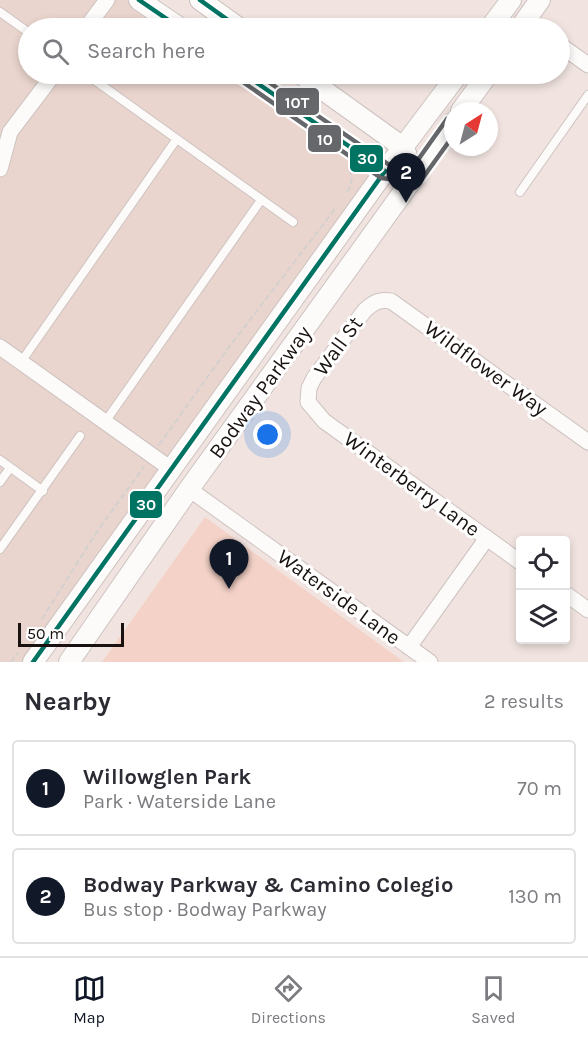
<!DOCTYPE html>
<html lang="en">
<head>
<meta charset="utf-8">
<style>
	body { margin:0; font-family:Karla,sans-serif; background:#f2f2f3; color:#2b2b33 }
	.controls { position:absolute; right:18px; bottom:18px; display:grid; overflow:hidden; border-radius:6px; box-shadow:0 3px 9px #0003 }
	.controls button { width:54px; height:54px; display:grid; place-items:center; padding:0; border:0; border-bottom:2px solid #e1e1e2; background:#fff; color:#2b2b33; font:30px sans-serif }
	.compass { position:absolute; left:444px; top:102px; width:54px; height:54px; border-radius:50%; background:#fff; box-shadow:0 3px 9px #0003; rotate:36deg }
	.scale { position:absolute; left:18px; bottom:15px; width:106px; box-sizing:border-box; padding-left:6px; border:3px solid #191210; border-top:0; font-size:16px; line-height:21px; white-space:nowrap; color:#191210; -webkit-text-stroke:4px #fff; paint-order:stroke }
	.you { position:absolute; left:268px; top:435px; width:21px; height:21px; margin:-15px; border:4px solid #fff; border-radius:50%; background:#1a73e8; box-shadow:0 0 0 9px #1a73e833 }
	.badge { display:grid; place-items:center; width:39px; height:39px; border-radius:50%; background:#111827; color:#fff; font-size:20px; font-weight:700 }
	.pin { position:absolute; translate:-50% -50px; filter:drop-shadow(0 2px 3px #0008) }
	.pin::after { content:''; position:absolute; top:32px; width:21px; height:18px; background:inherit; clip-path:polygon(0 0,100% 0,50% 100%) }
	.list { margin:0; padding:0; list-style:none }
	h2 { display:flex; justify-content:space-between; align-items:center; height:78px; margin:0; padding:0 24px; font-size:26px }
	h2 small { font-size:20px; font-weight:400; color:#7c7c81 }
	.list li { display:grid; grid-template-columns:39px 1fr auto; gap:18px; align-items:center; box-sizing:border-box; height:96px; margin:0 12px 12px; padding:0 12px; border:2px solid #e1e1e2; border-radius:6px }
	.list b { display:block; font-size:22px; white-space:nowrap }
	.list p { margin:0; font-size:20px; white-space:nowrap; color:#7c7c81 }
	.list em { font-size:20px; font-style:normal; color:#7c7c81 }
	.icon { flex:none; width:33px; height:33px; fill:none; stroke:currentColor; stroke-width:2; stroke-linecap:round; stroke-linejoin:round }
	.map { position:relative; flex:none; width:588px; height:662px; overflow:hidden }
	.search { position:absolute; background:#fff; box-shadow:0 3px 9px #0003; left:18px; right:18px; top:18px; height:66px; display:flex; align-items:center; gap:15px; box-sizing:border-box; padding:0 21px; border-radius:33px; color:#7c7c81; font-size:22px }
	.sheet { height:294px; background:#fff }
	nav { display:flex; justify-content:space-around; align-items:center; box-sizing:border-box; height:84px; border-top:2px solid #e1e1e2; background:#fff; font-size:16px; color:#7c7c81 }
	nav a { display:grid; justify-items:center; gap:3px }
	nav .on { color:#111827 }
	.map>svg:first-child { display:block }
	.built { fill:#ead5ce }
	.green { fill:#f4d2c7 }
	.lines { fill:none; stroke-linecap:round; stroke-linejoin:round }
	.service-casing { stroke:#cdc3c0; stroke-width:10 }
	.minor-casing { stroke:#cdc3c0; stroke-width:17 }
	.tertiary-casing { stroke:#cdc3c0; stroke-width:22 }
	.path { stroke:#d3d0ce; stroke-width:2; stroke-dasharray:6 3; stroke-linecap:butt }
	.service { stroke:#fdfbfa; stroke-width:8 }
	.minor { stroke:#fdfbfa; stroke-width:15 }
	.tertiary { stroke:#fdfbfa; stroke-width:20 }
	.bus-1-casing { stroke:#fff; stroke-width:9 }
	.bus-2-casing { stroke:#fff; stroke-width:9 }
	.bus-3-casing { stroke:#fff; stroke-width:9 }
	.bus-1 { stroke:#007363; stroke-width:4.5 }
	.bus-2 { stroke:#65676a; stroke-width:4.5 }
	.bus-3 { stroke:#65676a; stroke-width:4.5 }
	.labels { text-anchor:middle; stroke-width:6; stroke-linejoin:round; paint-order:stroke }
	.street-label { font-size:21px; fill:#191210; stroke:#fff }
	.line-badge { stroke:#fff; stroke-width:2 }
	.badge-label { font-size:16px; text-anchor:middle; font-weight:bold; fill:#fff }
</style>
</head>
<body>
<div class="map">
<svg width="588" height="662" viewBox="0 0 588 662">
	<rect width="100%" height="100%" fill="#f1e4e0"/>
	<!-- built -->
	<polygon class="built" points="0,0 139,0 180,28 28,28 28,74 244,74 385,171 33,662 0,662"/>
	<!-- green -->
	<polygon class="green" points="205,517 404,662 102,662"/>
	<g class="lines">
		<defs>
			<g id="service">
				<polyline points="0,12 28,32"/>
				<polyline points="86,74 293,222"/>
				<polyline points="520,192 588,95"/>
				<polyline points="21,362 176,140"/>
				<polyline points="105,422 261,200"/>
				<polyline points="0,460 43,491"/>
				<polyline points="0,482 10,468"/>
				<polyline points="0,549 80,436"/>
			</g>
			<g id="minor">
				<polyline points="86,28 107,0"/>
				<polyline points="560,45 588,65"/>
				<polyline points="0,169 10,132 54,74"/>
				<polyline points="0,347 171,469"/>
				<polyline points="189,489 430,662"/>
				<path d="M520,562L324,421L308,402L309,388L314,378L365,310C374,302 380,299 391,301L588,442"/>
				<polyline points="566,594 588,610"/>
				<polyline points="409,647 487,538"/>
			</g>
			<g id="tertiary">
				<polyline points="139,0 180,28"/>
				<polyline points="200,0 239,28"/>
				<polyline points="490,28 511,0"/>
				<polyline points="520,28 540,0"/>
				<polyline points="244,74 385,171 398,173"/>
				<polyline points="301,74 404,148 408,159"/>
				<polyline points="461,111 488,74"/>
				<polyline points="33,662 385,171 458,74"/>
				<polyline points="69,662 189,489 453,123"/>
			</g>
		</defs>
		<!-- service casing -->
		<use href="#service" class="service-casing"/>
		<!-- minor casing -->
		<use href="#minor" class="minor-casing"/>
		<!-- tertiary casing -->
		<use href="#tertiary" class="tertiary-casing"/>
		<!-- path -->
		<g class="path">
			<polyline points="221,74 228,79"/>
			<path d="M347,192C353,183 353,177 348,167"/>
			<polyline points="159,445 226,351 335,209"/>
			<polyline points="42,619 98,530 144,467"/>
			<polyline points="11,662 18,653"/>
		</g>
		<!-- service -->
		<use href="#service" class="service"/>
		<!-- minor -->
		<use href="#minor" class="minor"/>
		<!-- tertiary -->
		<use href="#tertiary" class="tertiary"/>
		<defs>
			<g id="bus-1">
				<polyline points="139,0 180,28"/>
				<polyline points="200,0 239,28"/>
				<polyline points="33,662 385,171 244,74"/>
			</g>
			<g id="bus-2">
				<polyline points="240,80 381,178 415,182"/>
				<polyline points="422,179 453,136"/>
			</g>
			<g id="bus-3">
				<polyline points="257,74 388,164 417,168"/>
				<polyline points="410,171 447,119"/>
			</g>
		</defs>
		<!-- bus-1 casing -->
		<use href="#bus-1" class="bus-1-casing"/>
		<!-- bus-2 casing -->
		<use href="#bus-2" class="bus-2-casing"/>
		<!-- bus-3 casing -->
		<use href="#bus-3" class="bus-3-casing"/>
		<!-- bus-1 -->
		<use href="#bus-1" class="bus-1"/>
		<!-- bus-2 -->
		<use href="#bus-2" class="bus-2"/>
		<!-- bus-3 -->
		<use href="#bus-3" class="bus-3"/>
	</g>
	<g class="labels">
		<!-- street labels -->
		<g class="street-label">
			<text transform="translate(338 346) rotate(-54)" y="7">Wall St</text>
			<text transform="translate(486 368) rotate(36)" y="7">Wildflower Way</text>
			<text transform="translate(260 392) rotate(-54)" y="7">Bodway Parkway</text>
			<text transform="translate(412 484) rotate(36)" y="7">Winterberry Lane</text>
			<text transform="translate(339 597) rotate(36)" y="7">Waterside Lane</text>
		</g>
	</g>
	<g class="line-badge">
		<rect x="275" y="87" width="45" height="29" rx="6" fill="#65676a"/>
		<rect x="307" y="124" width="35" height="29" rx="6" fill="#65676a"/>
		<rect x="349" y="144" width="35" height="29" rx="6" fill="#007363"/>
		<rect x="129" y="490" width="34" height="29" rx="6" fill="#007363"/>
	</g>
	<g class="badge-label">
		<text x="297" y="108">10T</text>
		<text x="325" y="145">10</text>
		<text x="367" y="164">30</text>
		<text x="146" y="510">30</text>
	</g>
</svg>
<div class="controls">
<button><svg class="icon" aria-label="locate" viewBox="0 0 24 24"><circle cx="12" cy="12" r="6"/><path d="M12 2v4M12 18v4M2 12h4M18 12h4"/></svg></button>
<button><svg class="icon" aria-label="layers" viewBox="0 0 24 24"><path d="M12 4l9 5-9 5-9-5zM3 14l9 5 9-5"/></svg></button>
</div>
<svg class="compass" viewBox="-18 -18 36 36"><path d="M0-13l5 13h-10z" fill="#e53935"/><path d="M0 13l5-13h-10z" fill="#7c7c81"/></svg>
<div class="scale">50 m</div>
<div class="you"></div>
<div class="pin badge" style="left:229px;top:589px">1</div>
<div class="pin badge" style="left:406px;top:203px">2</div>
<div class="search"><svg class="icon" aria-label="search" viewBox="0 0 24 24"><circle cx="10" cy="10" r="6"/><path d="M15 15l6 6"/></svg>Search here</div>
</div>
<section class="sheet">
<h2>Nearby<small>2 results</small></h2>
<ul class="list">
<li><span class="badge">1</span><div><b>Willowglen Park</b><p>Park · Waterside Lane</p></div><em>70 m</em></li>
<li><span class="badge">2</span><div><b>Bodway Parkway &amp; Camino Colegio</b><p>Bus stop · Bodway Parkway</p></div><em>130 m</em></li>
</ul>
</section>
<nav>
<a class="on"><svg class="icon" aria-label="map" viewBox="0 0 24 24"><path d="M3 6l6-2 6 2 6-2v14l-6 2-6-2-6 2zM9 4v14M15 6v14"/></svg>Map</a>
<a><svg class="icon" aria-label="directions" viewBox="0 0 24 24"><path d="M12 3l9 9-9 9-9-9zM9 14v-3h6M13 9l2 2-2 2"/></svg>Directions</a>
<a><svg class="icon" aria-label="saved" viewBox="0 0 24 24"><path d="M7 4h10v16l-5-4-5 4z"/></svg>Saved</a>
</nav>
</body>
</html>
